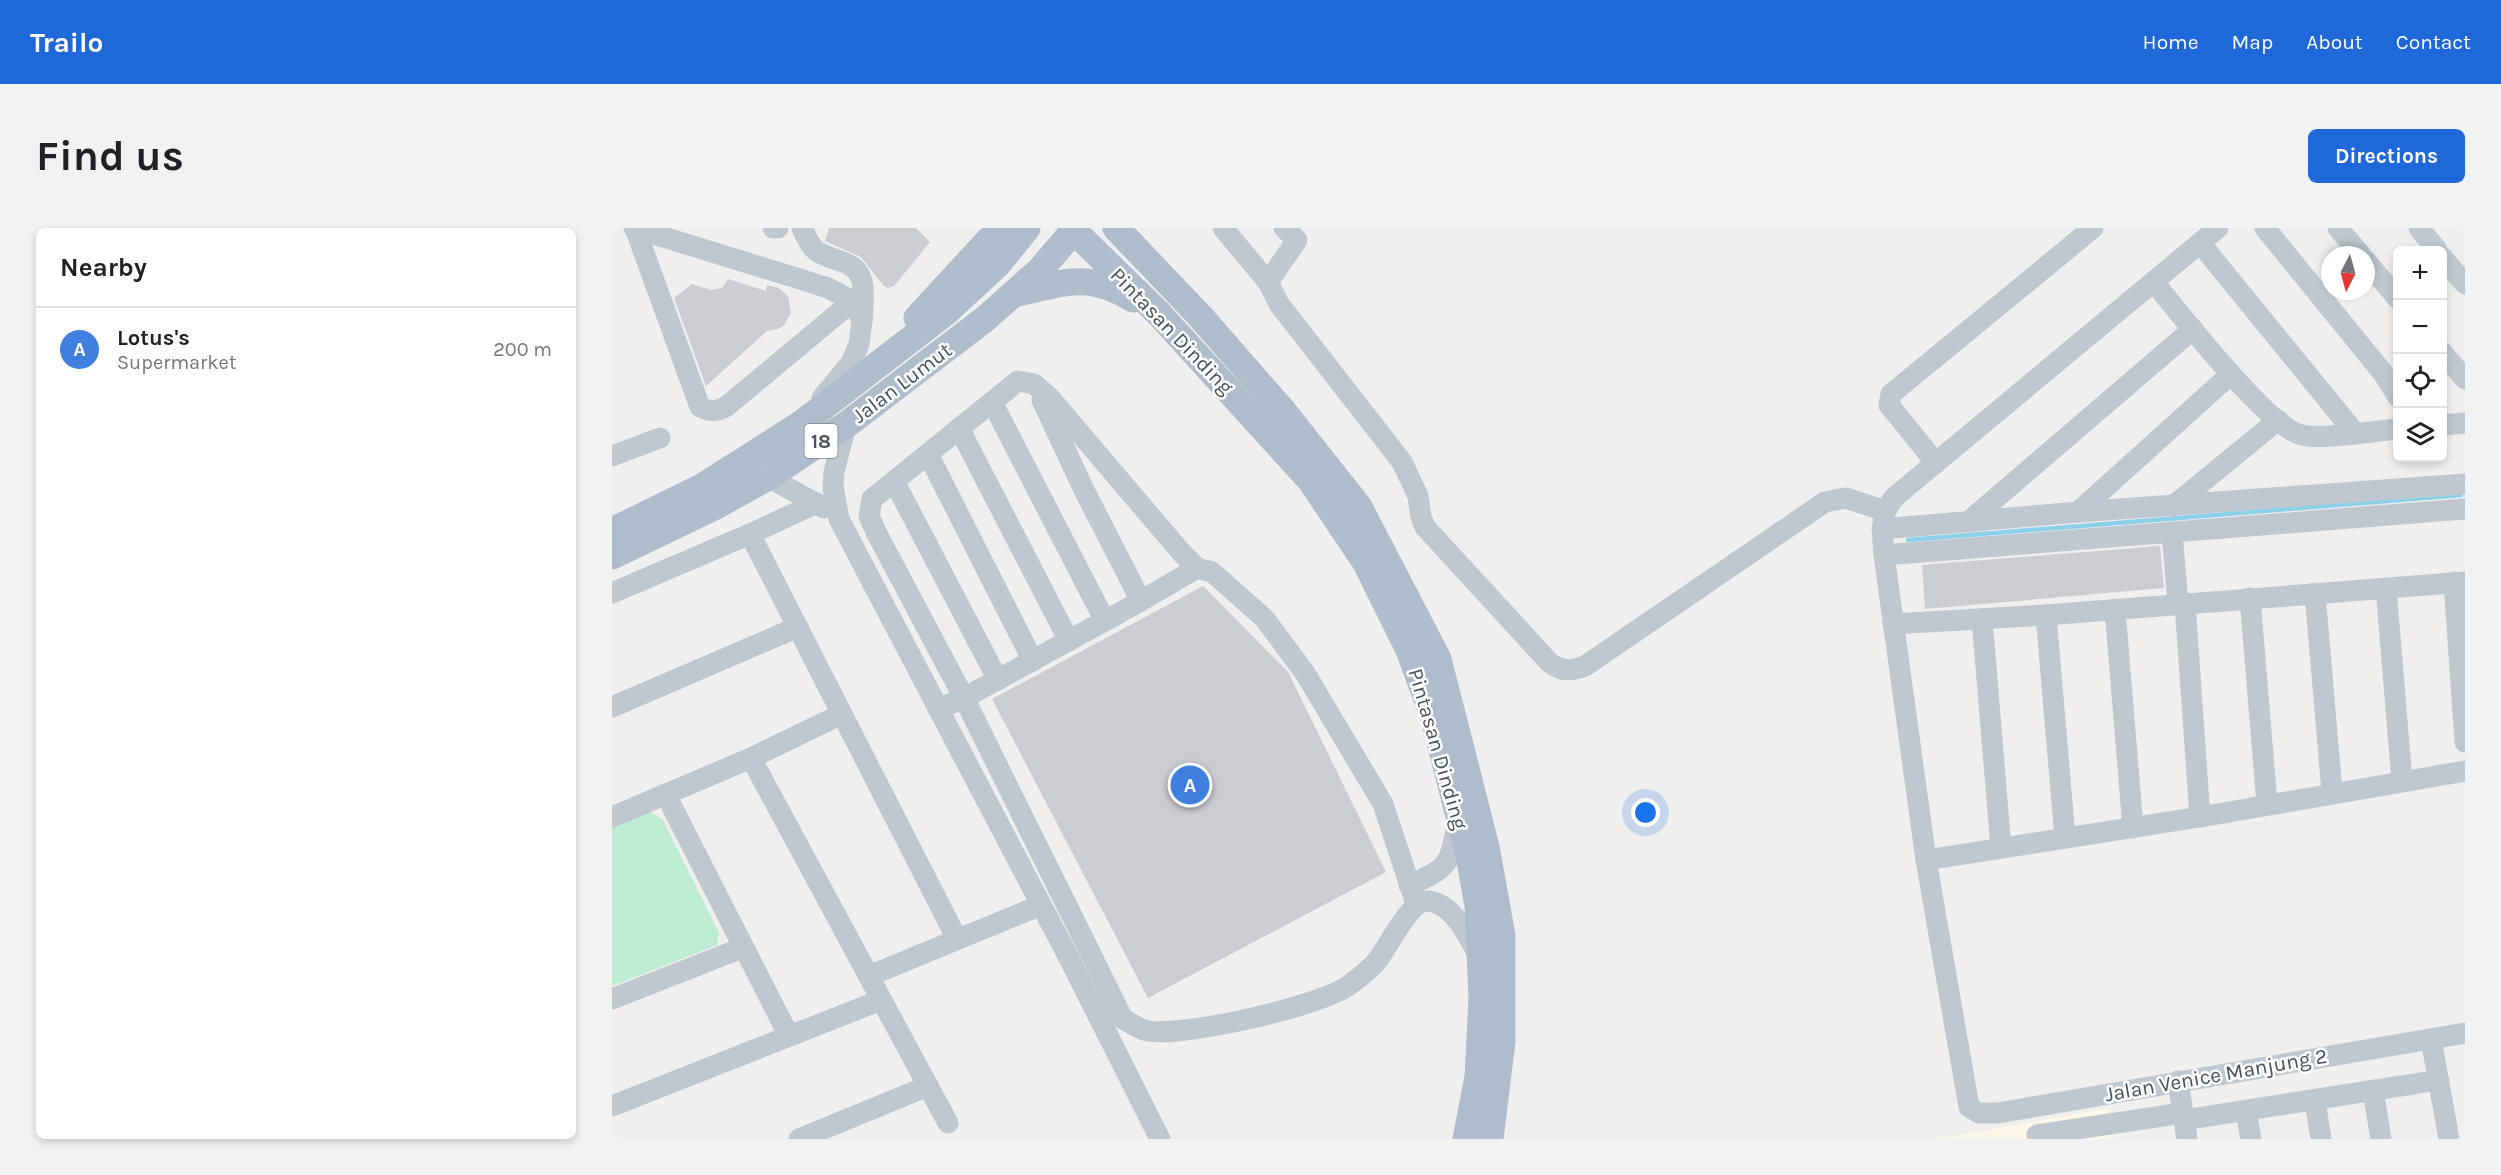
<!DOCTYPE html>
<html lang="en">
<head>
<meta charset="utf-8">
<style>
	body { margin:0; font-family:Karla,sans-serif; background:#f2f2f2; color:#202124 }
	.controls { position:absolute; right:18px; top:18px; display:grid; overflow:hidden; border-radius:9px; box-shadow:0 3px 9px #0003 }
	.controls button { width:54px; height:54px; display:grid; place-items:center; padding:0; border:0; border-bottom:2px solid #e0e0e0; background:#fff; color:#202124; font:30px sans-serif }
	.compass { position:absolute; left:1709px; top:18px; width:54px; height:54px; border-radius:50%; background:#fff; box-shadow:0 3px 9px #0003; rotate:186deg }
	.you { position:absolute; left:1034px; top:585px; width:21px; height:21px; margin:-15px; border:4px solid #fff; border-radius:50%; background:#1a73e8; box-shadow:0 0 0 9px #1a73e833 }
	.badge { display:grid; place-items:center; width:39px; height:39px; border-radius:50%; background:#1e68da; color:#fff; font-size:20px; font-weight:700 }
	.pin { position:absolute; translate:-50% -50%; border:3px solid #fff; box-shadow:0 2px 6px #0006 }
	.list { margin:0; padding:0; list-style:none }
	h2 { display:flex; justify-content:space-between; align-items:center; height:78px; margin:0; padding:0 24px; font-size:26px }
	h2 small { font-size:20px; font-weight:400; color:#757577 }
	.list li { display:grid; grid-template-columns:39px 1fr auto; gap:18px; align-items:center; box-sizing:border-box; height:84px; padding:0 24px; border-top:2px solid #e0e0e0 }
	.list b { display:block; font-size:22px; white-space:nowrap }
	.list p { margin:0; font-size:20px; white-space:nowrap; color:#757577 }
	.list em { font-size:20px; font-style:normal; color:#757577 }
	.icon { flex:none; width:33px; height:33px; fill:none; stroke:currentColor; stroke-width:2; stroke-linecap:round; stroke-linejoin:round }
	.map { position:relative; flex:none; width:1853px; height:911px; overflow:hidden; border-radius:9px }
	header { display:flex; align-items:center; gap:36px; box-sizing:border-box; height:84px; padding:0 30px; background:#1e68da; color:#fff }
	header strong { font-size:28px }
	nav { display:flex; gap:33px; margin-inline-start:auto; font-size:21px }
	.intro { display:flex; align-items:center; justify-content:space-between; box-sizing:border-box; height:144px; padding:0 36px }
	h1 { margin:0; font-size:42px }
	.button { padding:15px 27px; border-radius:9px; background:#1e68da; color:#fff; font-size:21px; font-weight:700 }
	main { display:flex; gap:36px; padding:0 36px }
	aside { flex:1; background:#fff; border-radius:9px; box-shadow:0 3px 9px #0003 }
	.map>svg:first-child { display:block }
	.commercial { fill:#fbf6e7 }
	.green { fill:#bdedd2 }
	.lines { fill:none; stroke-linecap:round; stroke-linejoin:round }
	.stream { stroke:#8cd1e9; stroke-width:4.5 }
	.building { fill:#cbcdd3 }
	.minor { stroke:#bfc8d0; stroke-width:21 }
	.major { stroke:#aebccc; stroke-width:27 }
	.labels { text-anchor:middle; stroke-width:5; stroke-linejoin:round; paint-order:stroke }
	.shield { fill:#fff; stroke:#7e848c; stroke-width:1.5 }
	.shield-label { font-size:20px; font-weight:bold; fill:#47505b }
	.street-label { font-size:21px; fill:#47505b; stroke:#fff }
</style>
</head>
<body>
<header>
<strong>Trailo</strong>
<nav><a>Home</a><a>Map</a><a>About</a><a>Contact</a></nav>
</header>
<div class="intro"><h1>Find us</h1><a class="button">Directions</a></div>
<main>
<aside>
<h2>Nearby<small></small></h2>
<ul class="list">
<li><span class="badge" style="background:#3f7fe0">A</span><div><b>Lotus's</b><p>Supermarket</p></div><em>200 m</em></li>
</ul>
</aside>
<div class="map">
<svg width="1853" height="911" viewBox="0 0 1853 911">
	<rect width="100%" height="100%" fill="#f1eeee"/>
	<!-- commercial -->
	<polygon class="commercial" points="1497,880 1501,911 1324,911"/>
	<!-- green -->
	<polygon class="green" points="30,584 40,585 51,592 107,705 105,717 0,758 0,596"/>
	<g class="lines">
		<!-- stream -->
		<polyline class="stream" points="1296,312 1849,267"/>
	</g>
	<!-- building -->
	<g class="building">
		<polygon points="217,0 304,0 318,14 282,58 276,60 271,57 249,29 213,13"/>
		<polygon points="116,51 154,63 155,57 167,60 176,68 179,85 172,97 166,101 155,103 94,158 62,70 80,56 99,62 110,60"/>
		<polygon points="1548,318 1552,360 1313,381 1310,337"/>
		<polygon points="591,358 676,444 774,644 536,770 380,471"/>
	</g>
	<g class="lines">
		<!-- minor -->
		<g class="minor">
			<polyline points="22,0 178,48 216,60 241,73 250,93 247,116 239,135 210,170"/>
			<path d="M23,0L88,179C99,184 104,184 115,178L241,73"/>
			<polyline points="161,0 166,0"/>
			<path d="M190,0C194,8 198,19 206,24C224,35 248,31 251,59C252,70 251,82 250,92"/>
			<path d="M611,0L656,54L667,76L790,234L806,268L809,289L813,299L938,435C951,444 959,443 973,438L1213,274L1234,270L1273,283"/>
			<path d="M1606,0L1285,267C1267,284 1270,304 1272,327L1314,632L1357,879L1367,885H1386L1853,805"/>
			<polyline points="1653,0 1771,145 1786,169"/>
			<polyline points="1726,0 1749,27"/>
			<polyline points="1807,0 1825,22"/>
			<polyline points="1588,15 1743,205"/>
			<polyline points="1830,29 1853,56"/>
			<polyline points="1754,33 1786,71"/>
			<polyline points="656,54 685,12 672,0"/>
			<path d="M1542,54C1566,84 1658,201 1690,207C1711,212 1761,203 1786,201"/>
			<polyline points="1830,124 1853,151"/>
			<polyline points="430,172 472,262 529,373"/>
			<polyline points="380,174 493,393"/>
			<polyline points="234,197 222,244 221,259 227,291 457,730 548,911"/>
			<polyline points="1830,197 1853,195"/>
			<polyline points="347,200 457,413"/>
			<polyline points="316,226 421,433"/>
			<polyline points="0,228 48,210"/>
			<polyline points="1324,235 1277,177 1279,166 1481,0"/>
			<polyline points="156,249 212,280"/>
			<polyline points="282,253 386,452"/>
			<polyline points="1561,278 1666,192"/>
			<polyline points="1466,284 1619,146"/>
			<polyline points="1356,294 1581,101"/>
			<polyline points="1270,301 1466,284 1853,256"/>
			<polyline points="1560,304 1566,376"/>
			<polyline points="138,306 345,711"/>
			<polyline points="1272,327 1853,281"/>
			<path d="M585,340L529,373L352,470L511,791C519,795 528,802 536,803C571,809 713,778 740,755C748,749 757,742 764,734C776,720 797,673 815,673C842,674 857,712 869,731"/>
			<polyline points="1842,354 1853,514"/>
			<polyline points="1774,360 1790,553"/>
			<polyline points="0,365 138,306 205,275"/>
			<polyline points="1703,365 1720,564"/>
			<polyline points="1638,370 1655,576"/>
			<polyline points="1573,376 1588,589"/>
			<polyline points="1503,381 1521,600"/>
			<polyline points="1434,387 1453,610"/>
			<polyline points="1370,391 1389,620"/>
			<polyline points="1281,396 1434,387 1853,354"/>
			<polyline points="0,479 186,399"/>
			<polyline points="326,481 352,470 264,304 257,288 260,271 406,153 422,156 438,170 569,324 585,340 600,344 652,390 693,445 771,576 804,676"/>
			<polyline points="139,530 336,895"/>
			<polyline points="54,567 177,808"/>
			<polyline points="0,589 139,530 230,486"/>
			<polyline points="1314,632 1588,589 1853,543"/>
			<path d="M797,657C842,639 837,633 847,589"/>
			<polyline points="257,748 429,677"/>
			<polyline points="0,771 130,720"/>
			<polyline points="1819,811 1837,911"/>
			<polyline points="1566,853 1575,911"/>
			<polyline points="1761,863 1769,911"/>
			<polyline points="1703,873 1709,911"/>
			<polyline points="0,878 269,772"/>
			<polyline points="1634,883 1639,911"/>
			<polyline points="1572,892 1827,852"/>
			<polyline points="1425,907 1571,885"/>
			<polyline points="187,911 316,858"/>
		</g>
		<!-- major -->
		<g class="major">
			<polyline points="459,0 548,87 699,253 754,335 797,422 821,487 857,627 866,678 870,770 866,849 854,911"/>
			<polyline points="504,0 588,88 671,183 747,279 826,431 874,619 890,708 890,813 878,911"/>
			<path d="M406,65C453,54 477,44 521,71"/>
			<polyline points="305,90 388,0"/>
			<polyline points="0,303 90,259 189,196 334,84 386,36 415,0"/>
			<polyline points="0,328 106,277 156,249 234,197 373,91 428,42 464,0"/>
		</g>
	</g>
	<g class="labels">
		<!-- shield labels -->
		<rect class="shield" x="192.5" y="196" width="33" height="34" rx="4.5"/>
		<g class="shield-label">
			<text x="209" y="220">18</text>
		</g>
		<!-- street labels -->
		<g class="street-label">
			<text transform="translate(560 103) rotate(46)" y="7">Pintasan Dinding</text>
			<text transform="translate(290 155) rotate(-37)" y="7">Jalan Lumut</text>
			<text transform="translate(826 521) rotate(74)" y="7">Pintasan Dinding</text>
			<text transform="translate(1604 847) rotate(-10)" y="7">Jalan Venice Manjung 2</text>
		</g>
	</g>
</svg>
<div class="controls">
<button>+</button>
<button>−</button>
<button><svg class="icon" aria-label="locate" viewBox="0 0 24 24"><circle cx="12" cy="12" r="6"/><path d="M12 2v4M12 18v4M2 12h4M18 12h4"/></svg></button>
<button><svg class="icon" aria-label="layers" viewBox="0 0 24 24"><path d="M12 4l9 5-9 5-9-5zM3 14l9 5 9-5"/></svg></button>
</div>
<svg class="compass" viewBox="-18 -18 36 36"><path d="M0-13l5 13h-10z" fill="#e53935"/><path d="M0 13l5-13h-10z" fill="#757577"/></svg>
<div class="you"></div>
<div class="pin badge" style="left:578px;top:557px;background:#3f7fe0">A</div>
</div>
</main>
</body>
</html>
